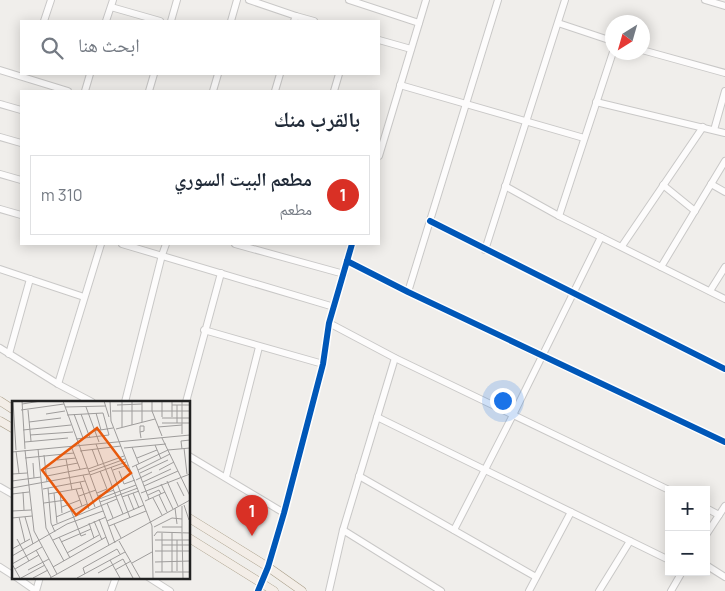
<!DOCTYPE html>
<html lang="ar">
<head>
<meta charset="utf-8">
<style>
	body { margin:0; font-family:Manrope,"Noto Naskh Arabic",sans-serif; background:#f2f2f3; color:#1f2937; direction:rtl }
	.controls { position:absolute; right:15px; bottom:15px; display:grid; overflow:hidden; border-radius:0px; box-shadow:0 2px 12px #0003 }
	.controls button { width:45px; height:45px; display:grid; place-items:center; padding:0; border:0; border-bottom:1px solid #e0e1e3; background:#fff; color:#1f2937; font:25px sans-serif }
	.compass { position:absolute; left:605px; top:15px; width:45px; height:45px; border-radius:50%; background:#fff; box-shadow:0 2px 12px #0003; rotate:217deg }
	.you { position:absolute; left:502px; top:400px; width:18px; height:18px; margin:-12px; border:4px solid #fff; border-radius:50%; background:#1a73e8; box-shadow:0 0 0 8px #1a73e833 }
	.badge { display:grid; place-items:center; width:32px; height:32px; border-radius:50%; background:#d93025; color:#fff; font-size:16px; font-weight:700 }
	.pin { position:absolute; translate:-50% -41px; filter:drop-shadow(0 1px 2px #0008) }
	.pin::after { content:''; position:absolute; top:26px; width:18px; height:15px; background:inherit; clip-path:polygon(0 0,100% 0,50% 100%) }
	.list { margin:0; padding:0; list-style:none }
	h2 { display:flex; justify-content:space-between; align-items:center; height:65px; margin:0; padding:0 20px; font-size:21px }
	h2 small { font-size:16px; font-weight:400; color:#747a83 }
	.list li { display:grid; grid-template-columns:32px 1fr auto; gap:15px; align-items:center; box-sizing:border-box; height:80px; margin:0 10px 10px; padding:0 10px; border:1px solid #e0e1e3; border-radius:0px }
	.list b { display:block; font-size:19px; white-space:nowrap }
	.list p { margin:0; font-size:16px; white-space:nowrap; color:#747a83 }
	.list em { font-size:16px; font-style:normal; color:#747a83 }
	.icon { flex:none; width:28px; height:28px; fill:none; stroke:currentColor; stroke-width:2; stroke-linecap:round; stroke-linejoin:round }
	.map { position:relative; flex:none; width:725px; height:591px; overflow:hidden; direction:ltr }
	.search { position:absolute; background:#fff; box-shadow:0 2px 12px #0003; left:20px; top:20px; width:360px; height:55px; display:flex; align-items:center; gap:12px; box-sizing:border-box; padding:0 18px; border-radius:0px; color:#747a83; font-size:19px }
	.panel { position:absolute; background:#fff; box-shadow:0 2px 12px #0003; left:20px; top:90px; width:360px; height:155px; border-radius:0px; direction:rtl }
	.map>svg:first-child { display:block }
	.lines { fill:none; stroke-linecap:round; stroke-linejoin:round }
	.minor-casing { stroke:#c9c8c7; stroke-width:8 }
	.major-casing { stroke:#a79c86; stroke-width:9 }
	.minor { stroke:#fdfcfc; stroke-width:6 }
	.major { stroke:#f3ede7; stroke-width:8 }
	.cycleway-casing { stroke:#fff; stroke-width:9 }
	.cycleway { stroke:#0057b8; stroke-width:6 }
	.inset-road { fill:none; stroke:#9e9c9b; stroke-width:1 }
	.view { fill:#e8590c; fill-opacity:0.15; stroke:#e8590c; stroke-width:2.5 }
	.inset-edge { fill:none; stroke:#222; stroke-width:2.5 }
</style>
</head>
<body>
<div class="map">
<svg width="725" height="591" viewBox="0 0 725 591">
	<rect width="100%" height="100%" fill="#f0eeeb"/>
	<g class="lines">
		<defs>
			<g id="minor">
				<polyline points="249,0 296,16"/>
				<polyline points="349,0 419,23"/>
				<polyline points="705,0 725,6"/>
				<polyline points="111,7 160,21"/>
				<polyline points="44,21 51,0"/>
				<polyline points="106,21 113,0"/>
				<polyline points="171,21 177,0"/>
				<polyline points="231,21 237,0"/>
				<polyline points="294,21 296,16 314,21"/>
				<polyline points="558,23 612,41"/>
				<polyline points="379,40 411,49"/>
				<polyline points="642,50 725,73"/>
				<polyline points="0,70 68,91"/>
				<polyline points="400,85 584,138"/>
				<polyline points="85,91 90,74"/>
				<polyline points="149,91 154,74"/>
				<polyline points="213,91 218,74"/>
				<polyline points="275,91 280,74"/>
				<polyline points="334,91 339,74"/>
				<polyline points="596,102 725,133"/>
				<polyline points="0,104 21,110"/>
				<polyline points="714,130 725,91"/>
				<polyline points="0,137 21,143"/>
				<polyline points="379,156 426,0"/>
				<polyline points="0,174 21,180"/>
				<polyline points="711,184 725,192"/>
				<polyline points="663,185 695,211"/>
				<polyline points="505,186 559,216 725,299"/>
				<polyline points="0,209 21,215"/>
				<polyline points="559,216 613,52"/>
				<polyline points="430,221 725,369"/>
				<polyline points="122,244 334,307"/>
				<polyline points="235,244 344,274"/>
				<polyline points="622,246 703,127"/>
				<polyline points="485,250 565,0"/>
				<polyline points="347,261 408,292 725,442"/>
				<polyline points="661,267 725,161"/>
				<polyline points="0,269 84,297"/>
				<polyline points="710,291 725,267"/>
				<polyline points="408,292 498,0"/>
				<polyline points="329,323 395,358 669,490"/>
				<polyline points="204,330 323,364"/>
				<polyline points="0,348 58,384 92,402"/>
				<polyline points="9,354 30,279"/>
				<polyline points="58,384 101,244"/>
				<polyline points="125,402 162,255 166,244"/>
				<polyline points="186,402 221,273"/>
				<polyline points="377,417 669,560"/>
				<polyline points="189,456 284,513"/>
				<polyline points="359,476 536,577"/>
				<polyline points="226,477 259,347"/>
				<polyline points="0,487 14,495"/>
				<polyline points="706,508 719,515"/>
				<polyline points="343,530 441,591"/>
				<polyline points="454,530 513,415 601,237"/>
				<polyline points="706,535 725,506"/>
				<polyline points="706,565 725,577"/>
				<polyline points="0,567 14,576"/>
				<polyline points="16,577 36,591"/>
				<polyline points="148,577 170,591"/>
				<polyline points="36,591 40,577"/>
				<polyline points="111,591 116,577"/>
				<polyline points="258,591 268,567 284,513 323,364 329,323 352,244"/>
				<polyline points="329,591 343,530 395,358"/>
				<polyline points="529,591 571,512"/>
				<polyline points="599,591 630,541"/>
				<polyline points="671,591 682,572"/>
			</g>
			<g id="major">
				<polyline points="0,401 14,410"/>
				<polyline points="0,421 14,429"/>
				<polyline points="189,518 268,567 302,591"/>
				<polyline points="189,538 274,591"/>
			</g>
		</defs>
		<!-- minor casing -->
		<use href="#minor" class="minor-casing"/>
		<!-- major casing -->
		<use href="#major" class="major-casing"/>
		<!-- minor -->
		<use href="#minor" class="minor"/>
		<!-- major -->
		<use href="#major" class="major"/>
		<defs>
			<g id="cycleway">
				<polyline points="430,221 725,369"/>
				<polyline points="347,261 408,292 725,442"/>
				<polyline points="258,591 268,567 284,513 323,364 329,323 352,244"/>
			</g>
		</defs>
		<!-- cycleway casing -->
		<use href="#cycleway" class="cycleway-casing"/>
		<!-- cycleway -->
		<use href="#cycleway" class="cycleway"/>
	</g>
	<!-- overview -->
	<g transform="translate(12 401)">
		<rect width="178" height="178" fill="#f0eeeb"/>
		<path class="inset-road" d="M1,0L4,49M10,0L13,48M51,0L103,142M92,0L97,16M98,0L99,20L140,125L141,177M120,0V24M140,0V10L150,35M150,0V16M10,3L29,0M105,4L130,3M160,4H178M165,4V22M53,6L94,5M74,6L87,41M9,9L52,3M16,9L19,40M100,10H178M84,12L89,29M34,13L53,10M62,13L71,37M69,13L78,37M55,14L91,12L97,34L64,38M160,16V0M150,17H178M17,21L49,17M130,21V0M150,22H178M110,26V0M146,26L170,24M104,28L143,18M11,29L59,24M82,30L101,27M128,31L132,30V25H128V31L129,37M170,33V0M18,34L61,31M150,37L178,95M13,41L56,37M143,44L149,58M59,45L68,68M120,46L127,63M112,47L154,43M172,47L175,73M26,48L34,127L52,160M80,48L86,64M170,48L169,40L178,39M13,49L22,130L45,173M4,50L7,73M68,50L109,45M0,51L178,34M32,54L35,81M13,57L62,52M125,57L145,49M54,58L60,89M45,59L64,57M21,62L22,77M124,64L137,98M99,66L118,117M120,66L156,49L178,47M34,68L66,62M76,68L112,55M101,69L116,64M126,69L158,53M147,69L162,61M107,70L112,83L123,79M77,71L113,58M128,72L156,59M0,73L15,72M71,74L83,106M78,74L114,61M35,75L75,67M124,79L140,71M0,80L29,76M155,80L166,105M68,81L77,108M131,81L159,68M165,81L172,95M149,83L161,108M132,85L166,70M0,87L77,73M36,87L39,122L43,131M31,88L73,80M64,88L70,105M11,91L12,109M48,91L50,112M42,92L45,122M85,92L95,88L88,70M121,92L127,107M129,92L178,73M0,93L17,91M36,93L70,87M116,94L122,109M136,94L147,89L149,93M147,94L155,111M67,95L84,89M86,95L102,89M110,96L127,90M141,97L150,114M87,98L124,84M133,100L153,91M88,101L126,87M32,102L54,99M95,102L101,117M57,104L69,135L74,133M172,104L177,119M50,106L68,99M163,107L165,123M0,110L19,109M111,113L132,104M7,116L13,141M13,116L21,143M44,116L75,103M0,117L20,115M87,118L97,144M82,120L90,139M95,120L111,113L105,98M77,122L82,137M102,123L109,137M40,125L105,98L84,43M97,125L134,110M142,126L160,117L170,118M150,126H170M170,131V105M150,132V171M170,132L171,177M142,135L145,131L178,132M47,136L58,157M5,138L17,160M41,139L94,116M143,139H178M107,140L128,177M49,141L79,128M150,144H178M0,148L18,138M24,149L39,176M143,150H178M55,152L87,134M0,155L55,123L91,110M98,159L108,177M143,161L178,160M120,162L140,151M0,163L30,146M0,163L8,177M41,166L94,136M3,168L27,154M16,169L37,158M103,169L119,160M165,170V139M143,171H178M160,171V132M86,172L111,158L121,177M73,173L71,167L105,148L108,153M9,177L33,164M21,177L36,169M38,177L178,99M65,177L113,151"/>
		<path class="view" d="M85,27L119,72L64,114L30,69Z"/>
		<rect width="178" height="178" class="inset-edge"/>
	</g>
</svg>
<div class="controls">
<button>+</button>
<button>−</button>
</div>
<svg class="compass" viewBox="-18 -18 36 36"><path d="M0-13l5 13h-10z" fill="#e53935"/><path d="M0 13l5-13h-10z" fill="#747a83"/></svg>
<div class="you"></div>
<div class="pin badge" style="left:252px;top:536px">1</div>
<div class="search"><svg class="icon" aria-label="search" viewBox="0 0 24 24"><circle cx="10" cy="10" r="6"/><path d="M15 15l6 6"/></svg>ابحث هنا</div>
<section class="panel">
<h2>بالقرب منك<small></small></h2>
<ul class="list">
<li><span class="badge">1</span><div><b>مطعم البيت السوري</b><p>مطعم</p></div><em>310 m</em></li>
</ul>
</section>
</div>
</body>
</html>
